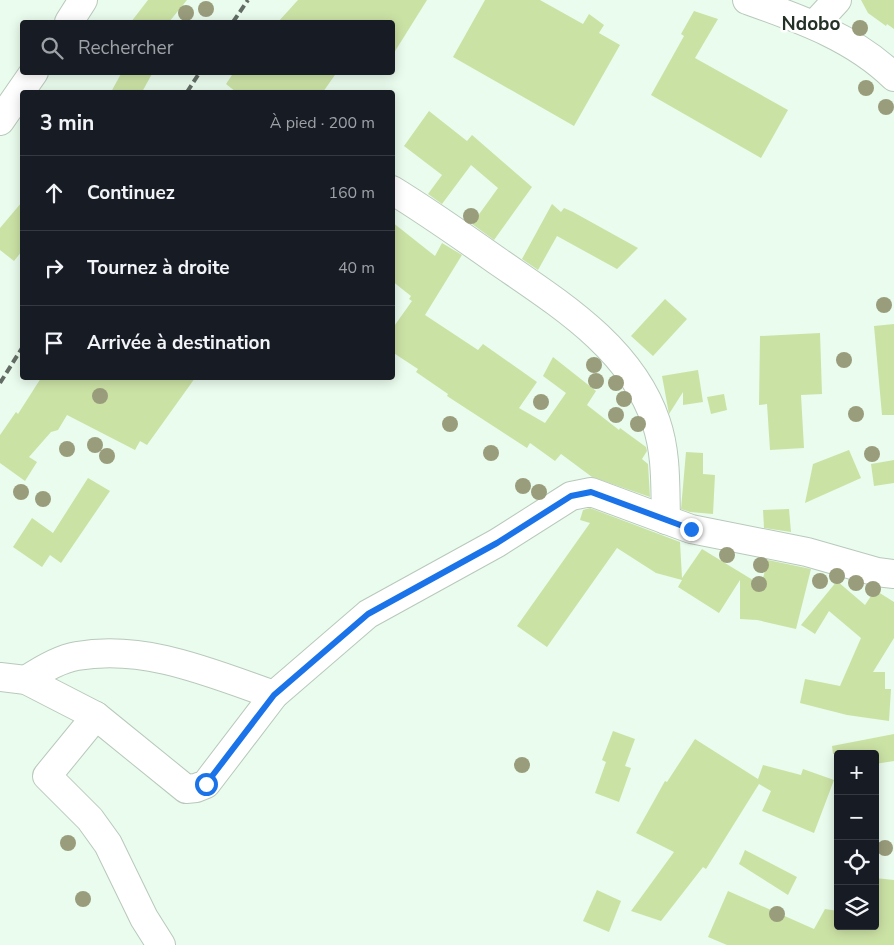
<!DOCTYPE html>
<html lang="fr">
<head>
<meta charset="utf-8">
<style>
	body { margin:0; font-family:"Nunito Sans",sans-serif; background:#20242c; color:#f1f3f6 }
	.controls { position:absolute; right:15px; bottom:15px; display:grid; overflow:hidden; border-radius:5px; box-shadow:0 2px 12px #0003 }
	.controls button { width:45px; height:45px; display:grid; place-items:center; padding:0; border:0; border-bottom:1px solid #363941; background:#171b24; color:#f1f3f6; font:25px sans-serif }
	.stop { position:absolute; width:15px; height:15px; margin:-11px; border:4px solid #1a73e8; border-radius:50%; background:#fff }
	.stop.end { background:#1a73e8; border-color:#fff; box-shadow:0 1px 5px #0008 }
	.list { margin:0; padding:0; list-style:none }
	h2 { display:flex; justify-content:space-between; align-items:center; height:65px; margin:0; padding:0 20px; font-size:21px }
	h2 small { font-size:16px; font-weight:400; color:#9ea1a6 }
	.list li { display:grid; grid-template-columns:32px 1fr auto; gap:15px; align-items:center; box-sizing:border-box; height:75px; padding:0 20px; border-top:1px solid #363941 }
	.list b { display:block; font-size:19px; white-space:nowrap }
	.list em { font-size:16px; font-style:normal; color:#9ea1a6 }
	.icon { flex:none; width:28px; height:28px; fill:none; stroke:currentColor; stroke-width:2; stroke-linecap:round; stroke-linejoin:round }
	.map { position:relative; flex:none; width:894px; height:945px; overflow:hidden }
	.search { position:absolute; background:#171b24; box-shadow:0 2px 12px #0003; left:20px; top:20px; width:375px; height:55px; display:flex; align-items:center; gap:12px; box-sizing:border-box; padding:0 18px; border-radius:5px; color:#9ea1a6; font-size:19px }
	.panel { position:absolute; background:#171b24; box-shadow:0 2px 12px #0003; left:20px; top:90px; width:375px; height:290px; border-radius:5px }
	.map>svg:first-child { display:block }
	.building { fill:#cbe2a5 }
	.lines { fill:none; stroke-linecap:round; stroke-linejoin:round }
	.minor-casing { stroke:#b8c9bb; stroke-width:30 }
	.minor { stroke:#fff; stroke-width:28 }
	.rail { stroke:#636d65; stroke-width:4; stroke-dasharray:8 4; stroke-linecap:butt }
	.tree { fill:#9a9d7c }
	.route { stroke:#1a73e8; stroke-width:6 }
	.labels { text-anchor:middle; stroke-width:5; stroke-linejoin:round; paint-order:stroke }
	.district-label { font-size:19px; font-weight:bold; fill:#243126; stroke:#fff }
</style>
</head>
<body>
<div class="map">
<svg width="894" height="945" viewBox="0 0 894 945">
	<rect width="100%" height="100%" fill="#eafced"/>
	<!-- building -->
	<g class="building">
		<polygon points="148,0 187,0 169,22 131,22"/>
		<polygon points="298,0 427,0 392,56 392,22 278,22"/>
		<polygon points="485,0 540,0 583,24 589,14 604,25 599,33 620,45 574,126 453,57"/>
		<polygon points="861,0 894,0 894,29 887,24 886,26 868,13"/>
		<polygon points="694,11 718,19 695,58 788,110 761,158 651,95 684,36 681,34"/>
		<polygon points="122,72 153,72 142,92 111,92"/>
		<polygon points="234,72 337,72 323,92 236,92 226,84"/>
		<polygon points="429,111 467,141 472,135 532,187 494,240 472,224 498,188 471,165 442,204 428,194 442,175 404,146"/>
		<polygon points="22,202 22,251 14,261 0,250 0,228"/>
		<polygon points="552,204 561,212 564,208 573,212 638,248 617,269 557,236 538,270 522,259"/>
		<polygon points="392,222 435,256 442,243 462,255 425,315 478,350 483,344 537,382 519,408 545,423 566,393 543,376 553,357 596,391 587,405 619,430 620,428 646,447 647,451 642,459 648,464 650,497 592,477 561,454 555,461 530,443 527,448 447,396 448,394 416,372 418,369 392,352 392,329 412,301 409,299 411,296 392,281"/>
		<polygon points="665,299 687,319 653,356 631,336"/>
		<polygon points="894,324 894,415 882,415 874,326"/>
		<polygon points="820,333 822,394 801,395 804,448 770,450 767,404 759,405 760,336"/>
		<polygon points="698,370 703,402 683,405 683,392 669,414 662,376"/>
		<polygon points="41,378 195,378 147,445 140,441 135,450 67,415 58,430 51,432 29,457 37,462 25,481 0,463 0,435 16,412 18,414"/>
		<polygon points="724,394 727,410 711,414 707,397"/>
		<polygon points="849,450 861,478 805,503 813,464"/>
		<polygon points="686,452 703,453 703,474 715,475 713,514 690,512 681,509"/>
		<polygon points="894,460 894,483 874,486 871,464"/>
		<polygon points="88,478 110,491 61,563 50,555 42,567 13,547 32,518 53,533"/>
		<polygon points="590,508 680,542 682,578 702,549 761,585 768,560 811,569 796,629 757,620 740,619 740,580 719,613 678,587 682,580 656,573 617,548 547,647 517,626 590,523 580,520 583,510"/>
		<polygon points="789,509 791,532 764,528 763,510"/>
		<polygon points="837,581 865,605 875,590 894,602 894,638 873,672 885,672 885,689 891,689 889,721 847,715 800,703 805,679 840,686 861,638 829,611 815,634 801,625"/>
		<polygon points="613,731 635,739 625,766 631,768 619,802 595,793 606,762 602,760"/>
		<polygon points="894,734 894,761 875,764 875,754 833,754 832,746"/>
		<polygon points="695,739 758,779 763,765 801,775 803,769 834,780 814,833 762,811 771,791 759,784 706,869 703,867 661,921 631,911 674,852 636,833 665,781 667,782"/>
		<polygon points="745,850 797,877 788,895 739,864"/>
		<polygon points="875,878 894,880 894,945 727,945 708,937 728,891 814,929 825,909 838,911 838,926 875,926"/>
		<polygon points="597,890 621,901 609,932 583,921"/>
	</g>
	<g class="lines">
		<defs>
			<g id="minor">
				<path d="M747,0C800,19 853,37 894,77"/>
				<polyline points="69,22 83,0"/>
				<polyline points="814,25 837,0"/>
				<polyline points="0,121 34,72"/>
				<path d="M392,190C428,212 462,236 496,260C558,303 631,347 656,422C667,454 665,488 666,520"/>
				<polyline points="0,677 26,680 96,716 186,789 196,788 206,784 274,695 368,614 497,543 571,496 591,492 691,529 807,552 877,572 894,574"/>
				<path d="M26,680C41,670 59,659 77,656C145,644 211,673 274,695"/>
				<polyline points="96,716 47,776 90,819 108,844 144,918 161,945"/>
			</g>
		</defs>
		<!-- minor casing -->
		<use href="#minor" class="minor-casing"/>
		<!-- minor -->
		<use href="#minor" class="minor"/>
		<!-- rail -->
		<g class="rail">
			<polyline points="233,22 248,0"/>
			<polyline points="187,92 200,72"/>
			<polyline points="0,383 22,348"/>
		</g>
	</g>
	<!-- trees -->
	<g class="tree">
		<circle cx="206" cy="9" r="8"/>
		<circle cx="186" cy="13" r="8"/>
		<circle cx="860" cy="28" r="8"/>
		<circle cx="866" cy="88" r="8"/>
		<circle cx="886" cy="107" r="8"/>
		<circle cx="471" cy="216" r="8"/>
		<circle cx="884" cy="305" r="8"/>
		<circle cx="844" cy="360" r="8"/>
		<circle cx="594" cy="365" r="8"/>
		<circle cx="596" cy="381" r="8"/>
		<circle cx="616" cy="383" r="8"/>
		<circle cx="100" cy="396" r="8"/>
		<circle cx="624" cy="399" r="8"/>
		<circle cx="541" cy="402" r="8"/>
		<circle cx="856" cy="414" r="8"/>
		<circle cx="616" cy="415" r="8"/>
		<circle cx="450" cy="424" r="8"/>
		<circle cx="638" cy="424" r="8"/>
		<circle cx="95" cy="445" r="8"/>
		<circle cx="67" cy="449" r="8"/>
		<circle cx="491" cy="453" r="8"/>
		<circle cx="872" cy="454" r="8"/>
		<circle cx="107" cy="456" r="8"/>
		<circle cx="523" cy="486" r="8"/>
		<circle cx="21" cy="492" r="8"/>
		<circle cx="539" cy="492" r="8"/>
		<circle cx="43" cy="499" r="8"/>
		<circle cx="727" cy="555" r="8"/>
		<circle cx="761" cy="565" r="8"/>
		<circle cx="837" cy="576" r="8"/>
		<circle cx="820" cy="581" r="8"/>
		<circle cx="856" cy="583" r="8"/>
		<circle cx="759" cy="584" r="8"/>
		<circle cx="873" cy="589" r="8"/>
		<circle cx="522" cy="765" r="8"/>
		<circle cx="68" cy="843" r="8"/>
		<circle cx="885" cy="848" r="8"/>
		<circle cx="83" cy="899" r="8"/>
		<circle cx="777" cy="914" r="8"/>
	</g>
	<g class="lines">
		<!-- route -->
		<polyline class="route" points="206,784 274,695 368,614 497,543 571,496 591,492 691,529"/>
	</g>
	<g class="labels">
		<!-- district labels -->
		<g class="district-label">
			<text x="811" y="30">Ndobo</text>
		</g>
	</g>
</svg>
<div class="controls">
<button>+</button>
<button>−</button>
<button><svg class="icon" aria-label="locate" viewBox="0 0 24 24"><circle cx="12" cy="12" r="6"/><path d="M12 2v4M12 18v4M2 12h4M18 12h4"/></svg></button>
<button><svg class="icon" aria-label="layers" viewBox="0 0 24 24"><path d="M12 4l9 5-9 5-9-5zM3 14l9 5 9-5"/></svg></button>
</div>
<div class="stop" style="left:206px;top:784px"></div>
<div class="stop end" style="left:691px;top:529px"></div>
<div class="search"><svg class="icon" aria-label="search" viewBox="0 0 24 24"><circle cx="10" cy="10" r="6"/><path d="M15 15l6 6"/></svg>Rechercher</div>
<section class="panel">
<h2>3 min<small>À pied · 200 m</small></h2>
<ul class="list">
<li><svg class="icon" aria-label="ahead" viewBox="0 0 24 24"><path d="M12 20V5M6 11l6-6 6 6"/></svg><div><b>Continuez</b></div><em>160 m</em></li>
<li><svg class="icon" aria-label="right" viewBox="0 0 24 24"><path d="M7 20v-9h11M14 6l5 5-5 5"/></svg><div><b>Tournez à droite</b></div><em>40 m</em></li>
<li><svg class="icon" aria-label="arrive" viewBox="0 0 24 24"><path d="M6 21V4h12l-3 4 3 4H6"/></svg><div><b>Arrivée à destination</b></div></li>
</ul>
</section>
</div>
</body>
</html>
